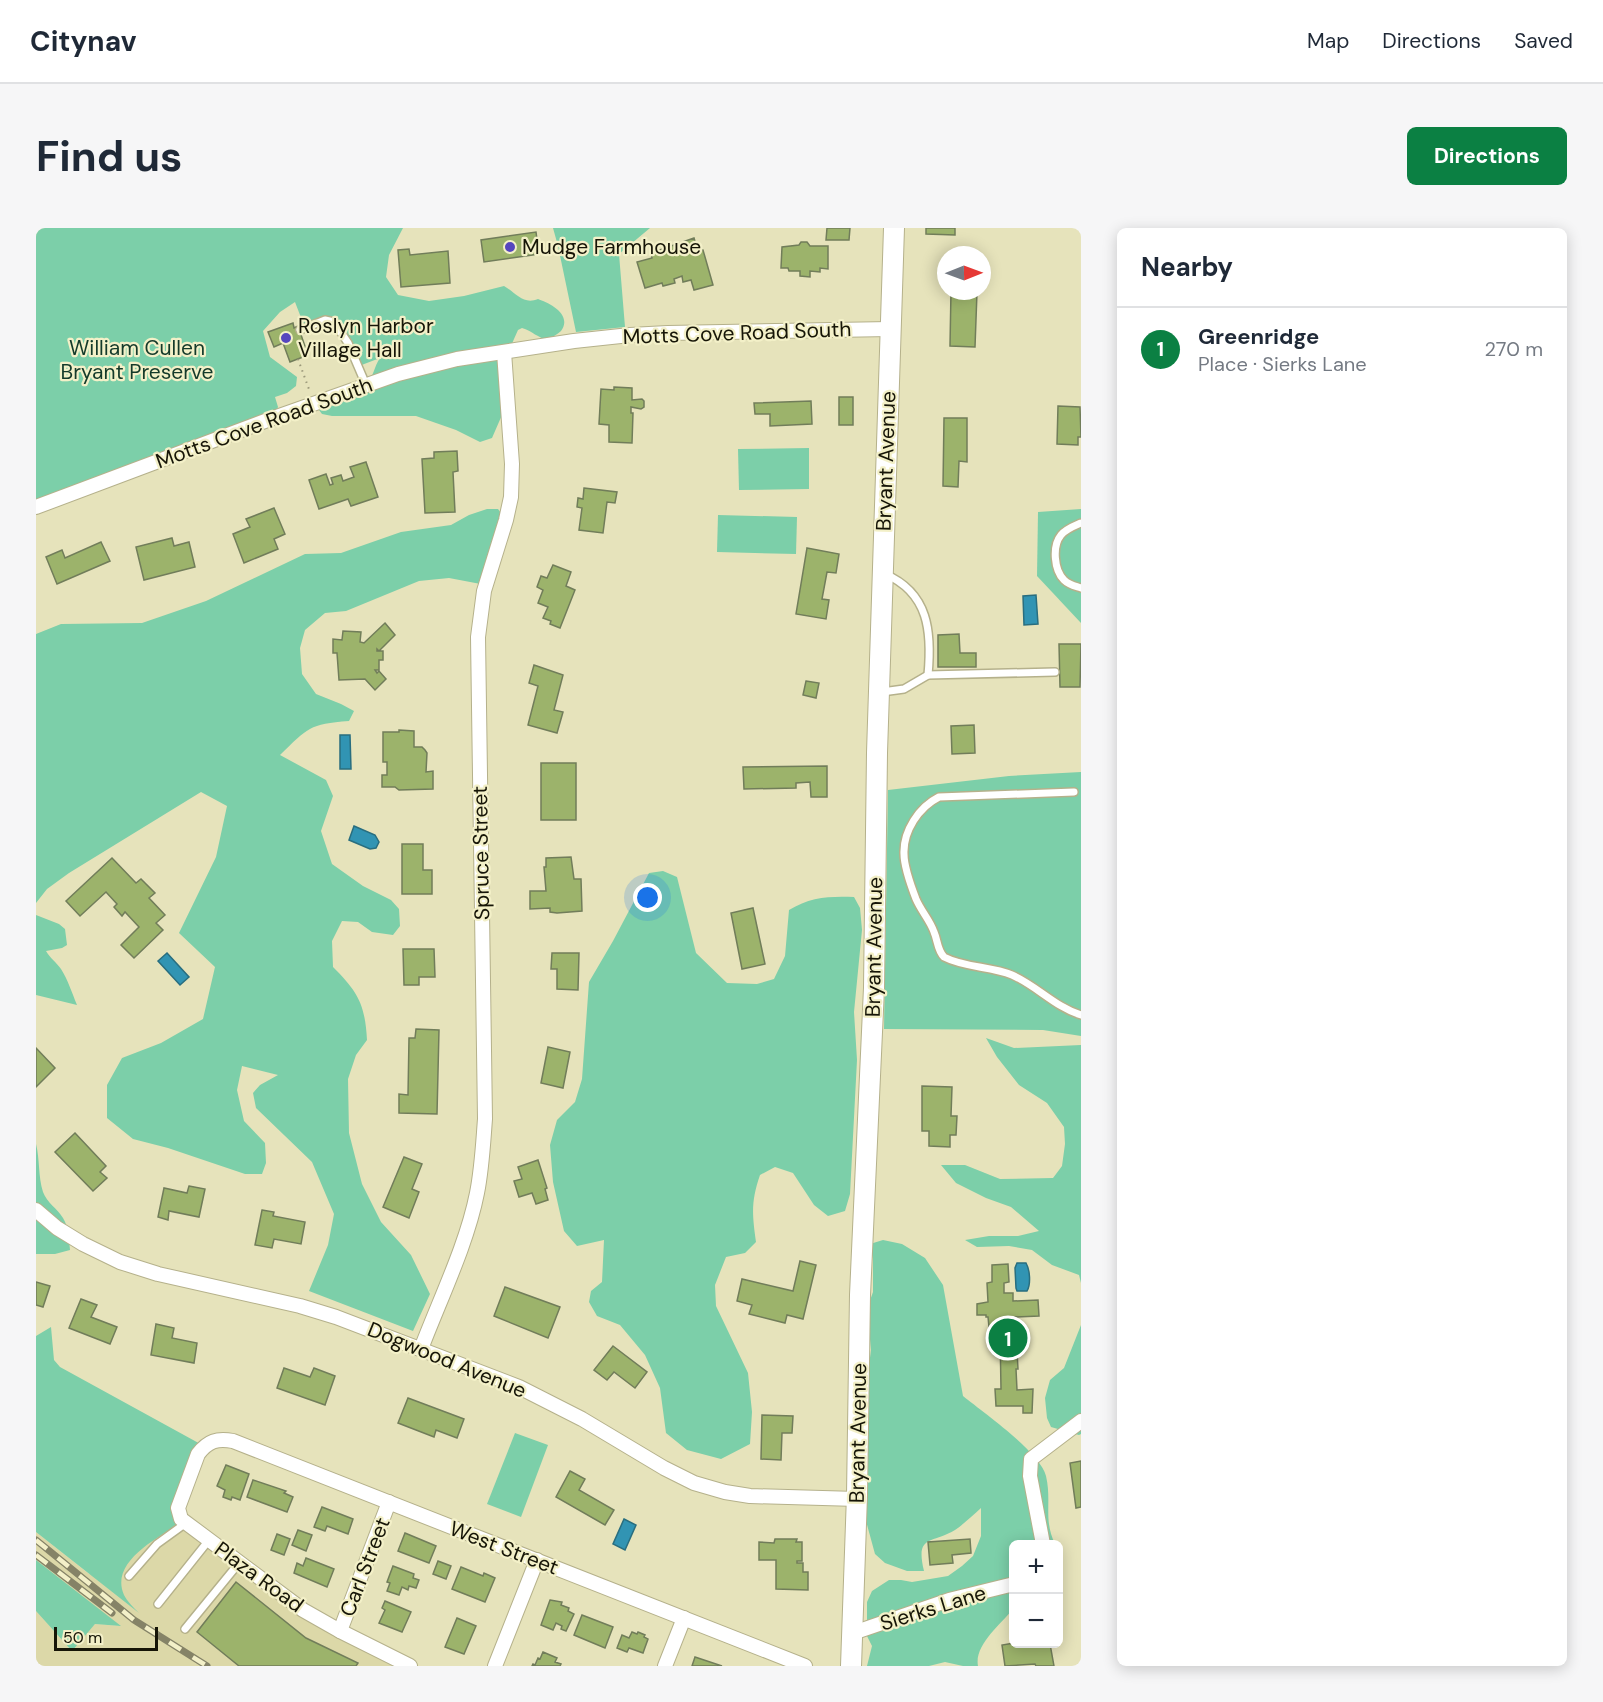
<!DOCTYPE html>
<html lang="en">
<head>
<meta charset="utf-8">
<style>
	body { margin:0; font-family:"DM Sans",sans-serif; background:#f6f6f7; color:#1f2937 }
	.controls { position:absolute; right:18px; bottom:18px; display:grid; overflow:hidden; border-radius:9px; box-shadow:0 3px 15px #0003 }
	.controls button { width:54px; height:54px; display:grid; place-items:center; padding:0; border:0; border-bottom:2px solid #e0e1e3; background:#fff; color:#1f2937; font:30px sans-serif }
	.compass { position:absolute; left:901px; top:18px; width:54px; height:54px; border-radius:50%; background:#fff; box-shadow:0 3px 15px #0003; rotate:89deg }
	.scale { position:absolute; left:18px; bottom:15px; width:104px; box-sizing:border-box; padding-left:6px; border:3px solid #161507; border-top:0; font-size:16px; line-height:21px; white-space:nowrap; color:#161507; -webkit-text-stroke:4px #f3f0c8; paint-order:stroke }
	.you { position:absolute; left:612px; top:670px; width:21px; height:21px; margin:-15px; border:4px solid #fff; border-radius:50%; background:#1a73e8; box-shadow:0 0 0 9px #1a73e833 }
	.badge { display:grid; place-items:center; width:39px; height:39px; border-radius:50%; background:#0b8043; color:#fff; font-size:20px; font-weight:700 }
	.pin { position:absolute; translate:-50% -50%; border:3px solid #fff; box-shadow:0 2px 6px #0006 }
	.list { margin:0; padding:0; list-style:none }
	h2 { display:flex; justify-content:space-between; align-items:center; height:78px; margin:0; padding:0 24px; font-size:26px }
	h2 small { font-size:20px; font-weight:400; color:#747a83 }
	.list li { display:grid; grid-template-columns:39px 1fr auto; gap:18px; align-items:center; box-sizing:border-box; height:84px; padding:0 24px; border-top:2px solid #e0e1e3 }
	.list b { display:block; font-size:22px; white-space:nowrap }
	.list p { margin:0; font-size:20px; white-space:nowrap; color:#747a83 }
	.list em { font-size:20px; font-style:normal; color:#747a83 }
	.map { position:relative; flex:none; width:1045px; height:1438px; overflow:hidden; border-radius:9px }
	header { display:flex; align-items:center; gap:36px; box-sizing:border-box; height:84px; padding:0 30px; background:#fff; border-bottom:2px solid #e0e1e3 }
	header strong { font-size:28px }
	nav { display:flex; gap:33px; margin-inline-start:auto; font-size:21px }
	.intro { display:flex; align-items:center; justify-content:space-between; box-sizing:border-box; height:144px; padding:0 36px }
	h1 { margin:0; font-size:42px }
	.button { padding:15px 27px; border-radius:9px; background:#0b8043; color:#fff; font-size:21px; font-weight:700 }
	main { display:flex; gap:36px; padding:0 36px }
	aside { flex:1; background:#fff; border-radius:9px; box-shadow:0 3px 15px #0003 }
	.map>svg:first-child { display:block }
	.built { fill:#dcd8a8 }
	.green { fill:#7ccfa9 }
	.water { fill:#3194b3; stroke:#296e7f; stroke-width:1.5 }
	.building { fill:#9cb36b; stroke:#717d5a; stroke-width:1.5 }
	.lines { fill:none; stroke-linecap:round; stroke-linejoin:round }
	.lane-casing { stroke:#b5b18b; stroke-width:10 }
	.street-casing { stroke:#b5b18b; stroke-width:16 }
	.secondary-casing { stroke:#b5b18b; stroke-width:22 }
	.path { stroke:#9b987a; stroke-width:2; stroke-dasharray:1.5 4.5; stroke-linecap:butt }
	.lane { stroke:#fff; stroke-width:7 }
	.street { stroke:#fff; stroke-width:14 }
	.secondary { stroke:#fff; stroke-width:20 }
	.rail-casing { stroke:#858367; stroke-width:7 }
	.rail { stroke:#f3f0c8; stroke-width:4.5; stroke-dasharray:14; stroke-linecap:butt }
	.poi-dot { fill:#5646be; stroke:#f3f0c8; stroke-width:2 }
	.labels { text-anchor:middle; stroke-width:4.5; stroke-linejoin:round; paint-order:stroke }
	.poi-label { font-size:21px; fill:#161507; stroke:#f3f0c8; text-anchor:start }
	.street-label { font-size:21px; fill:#161507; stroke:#f3f0c8 }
	.park-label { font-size:21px; fill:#143a2a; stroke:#f3f0c8 }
</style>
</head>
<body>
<header>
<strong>Citynav</strong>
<nav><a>Map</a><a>Directions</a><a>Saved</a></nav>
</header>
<div class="intro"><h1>Find us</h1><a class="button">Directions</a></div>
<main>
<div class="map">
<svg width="1045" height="1438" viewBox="0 0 1045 1438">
	<rect width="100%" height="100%" fill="#e6e3bb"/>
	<!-- built -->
	<polygon class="built" points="145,1291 243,1366 373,1438 0,1438 0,1383 35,1422 59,1396 84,1398 0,1332 0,1304 53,1346"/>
	<!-- green -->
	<g class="green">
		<path d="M0,0H367L353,27L350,49L362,67L393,73L428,68L468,58C480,65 487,77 502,71C513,75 537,86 525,103C522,106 516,109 512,112C502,110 496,103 486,100L482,102L470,129L466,187L456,210L444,214L420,202L380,188H296L286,186L283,182L286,176C297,171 322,164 330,156C338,149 338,138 344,130L323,138L294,93L269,100L259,74L244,84L227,103L234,129L261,149L260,158L251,165L239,169L242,179L239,186L0,279Z"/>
		<polygon points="517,0 614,0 583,26 589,99 540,104 522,18"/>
		<polygon points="773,220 773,261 703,262 702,221"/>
		<path d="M451,281H462L470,292L450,357L413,350L383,353L310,383L289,385L269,402L264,420L266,446L280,466L305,476L318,483L313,493C273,496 272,500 244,527L290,552L297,568L285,603L296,636L327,658L355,672L363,681L364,698L357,707L336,704L322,694L306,693L296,713L297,739C322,764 329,776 331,812L320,827L312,851L313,905L326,956L345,994L375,1027L394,1066L377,1103L273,1063L292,1017L298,986L276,934L220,880L217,865L224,857L242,847L206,838L201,862L208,893L229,915L230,935L226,946H209L132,920L97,911L71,890V857L86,830L125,815L167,791L179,739L143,705L180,629L191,578L165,564L33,645L11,661L0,675V406L25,396L106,395L170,373L269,326L305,325L365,304L415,297L433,287Z"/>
		<polygon points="1045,281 1045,395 1001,348 1002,284"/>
		<polygon points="682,287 761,289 760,326 681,324"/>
		<polygon points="1045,544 1045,808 1007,802 848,801 852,562 973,548"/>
		<path d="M627,643L641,649L660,725L691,755L721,756L738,751L749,728L753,682C774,669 794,668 818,669L824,680L826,702L818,784L821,832L814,966L809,983L792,988L778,977L757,945L739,939L724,947C715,973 716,986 720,1014L709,1025L690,1029L679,1057L680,1078L712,1145L716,1184L714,1216L685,1231L651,1222L630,1205L624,1160L609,1127L584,1097L561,1088L553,1074L555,1063L566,1054L568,1012L541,1018L528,1003L517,954L514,917L521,892L539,874L546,851L553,754L577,713L613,645Z"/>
		<path d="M0,687L23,696L29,701L31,717L26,720L10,723C14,730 20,734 25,741C32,752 36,765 41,777L0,767Z"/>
		<polygon points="950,810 978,820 1045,817 1045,1055 1043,1047 1016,1037 996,1022 973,1018 941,1019 929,1012 953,1008 982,1008 1003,1003 975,979 950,970 920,955 905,937 929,937 964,951 1017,950 1026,938 1029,916 1028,899 1011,875 983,857 961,829"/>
		<path d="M0,916C4,932 2,948 7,964C11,975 21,980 27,990C33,1000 33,1011 34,1022L19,1026H0Z"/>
		<path d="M847,1012L866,1016L889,1030L907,1057L927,1168C948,1185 1004,1224 1010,1248C1016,1274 1007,1291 1019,1316H978L977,1381C965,1396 938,1417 942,1438H927L909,1434L893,1438H831L836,1418L831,1408V1374L836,1363L853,1352H865L876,1354L912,1348L926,1338L937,1328L945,1308V1280C937,1287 928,1296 919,1302C896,1316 879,1306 888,1343H871L849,1335L839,1326L830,1293L827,1183L835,1122L831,1081L837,1064V1031L834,1016Z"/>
		<polygon points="1045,1097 1045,1206 1043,1207 1015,1199 1011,1190 1009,1170 1014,1152 1028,1140"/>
		<path d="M15,1099L18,1132L24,1139L168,1218L142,1280L146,1294C124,1309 73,1333 88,1367C91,1373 98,1380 103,1385L0,1304V1108Z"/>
		<polygon points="479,1205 512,1217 485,1289 451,1276"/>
		<polygon points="0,1332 85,1398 59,1396 36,1423 0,1383"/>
	</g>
	<!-- water -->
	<g class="water">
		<polygon points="1000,367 1002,396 988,397 987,368"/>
		<polygon points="304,507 314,507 315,541 304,541"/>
		<polygon points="318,598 339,607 343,614 340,620 334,621 313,612"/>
		<polygon points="131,725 153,749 144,757 122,733"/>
		<path d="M981,1035H990C994,1042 995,1056 991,1063H981L980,1060L979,1040Z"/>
		<polygon points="588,1291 600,1297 589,1322 577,1316"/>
	</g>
	<!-- building -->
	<g class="building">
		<polygon points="791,0 814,0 813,12 790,12"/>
		<polygon points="890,0 919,0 919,7 890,6"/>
		<polygon points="500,4 503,26 448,34 445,12"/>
		<polygon points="658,10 662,23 667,22 677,57 658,62 655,52 647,54 646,48 638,51 639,55 627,58 626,55 609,60 601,34 616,30 615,25"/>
		<polygon points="765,14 771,14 774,18 792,18 792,41 784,40 784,44 774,43 774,49 764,48 764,43 753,43 752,40 745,40 746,19 763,17"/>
		<polygon points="373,21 374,27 412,23 414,55 365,59 362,22"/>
		<polygon points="915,63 941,64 939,119 914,118"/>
		<polygon points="257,95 258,100 262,98 272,127 254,134 247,115 238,119 232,104"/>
		<polygon points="578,159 596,160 596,172 606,171 608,173 608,179 605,181 595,179 595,185 597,185 596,215 573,214 573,197 563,196 565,161 578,162"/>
		<rect x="803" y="169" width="14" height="28"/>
		<polygon points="775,173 776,196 734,198 734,186 719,186 718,175"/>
		<polygon points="1022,178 1044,179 1045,209 1042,209 1042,217 1021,216"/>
		<polygon points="908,190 931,190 931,234 923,233 922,259 907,258"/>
		<polygon points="421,223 422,243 417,244 419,284 389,285 386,231 398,230 398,224"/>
		<polygon points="330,234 342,269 315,278 312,271 283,281 273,252 290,246 294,257 297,256 295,250 305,247 307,253 318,249 314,239"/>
		<polygon points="548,260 581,264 579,275 571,274 567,305 543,302 546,280 541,279 542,270 547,271"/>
		<polygon points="238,280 249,306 238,311 242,321 208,335 197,306 214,299 210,291"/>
		<polygon points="136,310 138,318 153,314 159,339 108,352 100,319"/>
		<polygon points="65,314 74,333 21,356 10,329 26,322 29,330"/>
		<polygon points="771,320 803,326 800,345 791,344 786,371 793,372 790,391 760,386"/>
		<polygon points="517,337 535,344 530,358 539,362 524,400 514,396 515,393 507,390 512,379 502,375 507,362 501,359 505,348 511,350"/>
		<polygon points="349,395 359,407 343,423 341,421 341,423 347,423 347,432 343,432 343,442 339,442 341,445 343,443 350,451 339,462 329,451 303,452 301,425 297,425 297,411 306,412 307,403 325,404 324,414 328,415"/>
		<polygon points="923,406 924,425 940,425 940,439 902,439 902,407"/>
		<polygon points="1023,416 1045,416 1044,459 1024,459"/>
		<polygon points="498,437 527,447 518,482 527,484 521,505 492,497 502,458 493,455"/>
		<polygon points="770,453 783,455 780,470 767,467"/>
		<polygon points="938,497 939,525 916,526 915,498"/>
		<polygon points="363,502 378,503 378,519 386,519 389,522 391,525 390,544 397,543 397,561 363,562 359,559 346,559 346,547 351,547 351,534 347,534 347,504 363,504"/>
		<rect x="505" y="535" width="35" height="57"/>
		<polygon points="791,538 791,569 775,569 774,554 760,555 760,560 708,561 707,539"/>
		<polygon points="366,616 387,616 387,642 396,642 396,666 366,666"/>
		<polygon points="535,629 538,651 545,651 546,683 521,685 514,684 514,680 494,681 494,663 510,663 508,639 510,639 510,630"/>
		<polygon points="76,630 100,655 105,651 119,665 113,670 129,687 120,695 127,702 98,730 85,717 103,699 89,684 86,688 78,679 81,676 70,664 44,688 30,673"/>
		<polygon points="717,680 729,736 706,741 695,685"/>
		<polygon points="367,721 398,721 399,749 383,749 383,757 368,757"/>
		<polygon points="516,725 543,725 542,762 521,761 521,741 515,741"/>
		<polygon points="380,801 403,802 401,886 363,885 363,866 372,867 373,810 379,810"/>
		<polygon points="512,819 534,824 527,860 505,855"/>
		<polygon points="0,820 19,840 0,859"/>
		<polygon points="886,858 916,859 915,888 921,888 920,907 914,907 914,919 893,918 893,903 886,903"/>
		<polygon points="39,905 70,938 64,944 71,950 57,963 19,924"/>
		<polygon points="368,929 386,936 376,961 383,964 373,990 347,979"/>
		<polygon points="502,932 511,960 509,961 512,972 500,976 496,965 483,969 478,953 486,951 482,939"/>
		<polygon points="153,958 169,961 163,989 133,983 132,992 122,989 128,960 151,965"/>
		<polygon points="226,982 238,984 237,988 269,994 265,1016 238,1011 236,1020 219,1017"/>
		<polygon points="764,1033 780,1037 767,1091 751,1087 749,1095 713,1086 716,1077 701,1073 706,1051 757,1063"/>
		<polygon points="972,1036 973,1054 968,1055 968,1065 977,1065 977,1073 1002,1072 1003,1088 979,1089 982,1141 980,1141 981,1162 997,1161 996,1185 987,1185 987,1178 960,1178 959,1161 965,1161 964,1105 962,1105 962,1116 960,1119 955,1119 952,1089 950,1089 950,1087 941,1087 941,1076 952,1074 951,1055 956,1054 956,1037"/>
		<polygon points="0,1054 14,1058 7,1079 0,1077"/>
		<polygon points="469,1059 524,1079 512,1110 458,1088"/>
		<polygon points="45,1071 61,1077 55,1089 81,1099 74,1116 33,1100"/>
		<polygon points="120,1096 138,1100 136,1110 161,1115 158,1135 115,1127"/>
		<polygon points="577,1118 611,1144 599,1160 578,1144 571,1152 558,1142"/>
		<polygon points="248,1140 274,1149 278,1140 299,1148 289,1177 241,1160"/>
		<polygon points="372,1170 428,1191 421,1210 400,1202 398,1209 362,1195"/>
		<polygon points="726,1187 757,1188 756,1205 746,1205 745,1232 725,1231"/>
		<polygon points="1045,1233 1045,1279 1040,1280 1034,1235"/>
		<polygon points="190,1237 213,1246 204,1272 196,1269 195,1272 187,1269 189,1262 181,1258"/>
		<polygon points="534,1243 549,1251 543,1262 578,1282 569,1297 520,1269"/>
		<polygon points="217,1252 250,1263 248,1265 257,1269 251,1284 211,1269"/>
		<polygon points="286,1279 317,1291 312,1306 291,1298 289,1303 278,1299"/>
		<polygon points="262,1302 276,1307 270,1323 256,1317"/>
		<polygon points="369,1305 400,1318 393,1335 362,1323"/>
		<polygon points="241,1306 254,1311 248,1327 235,1322"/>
		<polygon points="739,1311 761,1311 760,1314 766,1314 766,1333 761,1333 761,1335 767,1335 767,1344 772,1344 772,1362 740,1361 740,1332 723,1332 723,1314 738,1315"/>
		<polygon points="934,1311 935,1325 916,1327 917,1335 894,1337 892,1314"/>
		<polygon points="270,1330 298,1341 291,1359 258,1345 261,1335 267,1338"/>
		<polygon points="402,1333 415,1338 410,1351 397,1346"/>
		<polygon points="357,1338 378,1346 377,1350 383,1352 380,1360 373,1358 372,1362 366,1359 363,1367 351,1363 354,1355 351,1354"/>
		<polygon points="425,1339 447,1348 448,1345 459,1350 449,1374 416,1361"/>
		<polygon points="200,1354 270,1410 322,1435 320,1438 203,1438 161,1404"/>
		<polygon points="514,1372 526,1374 525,1377 533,1380 532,1383 538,1386 530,1403 525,1401 526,1398 520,1395 517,1402 505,1397"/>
		<polygon points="349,1373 375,1384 366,1404 343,1395 349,1382 346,1380"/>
		<polygon points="546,1387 577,1399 569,1420 538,1407"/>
		<polygon points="421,1390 440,1398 428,1426 409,1419"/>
		<polygon points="596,1404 601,1406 602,1404 609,1407 608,1409 612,1411 607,1425 593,1420 591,1424 581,1420 586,1407 593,1410"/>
		<polygon points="978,1415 1014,1416 1018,1438 1000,1438 999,1436 969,1438 966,1417"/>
		<polygon points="507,1424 521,1430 519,1434 525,1436 524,1438 496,1438 497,1436 499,1437 502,1430 504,1431"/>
		<polygon points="659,1429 686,1438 656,1438"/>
	</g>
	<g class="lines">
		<defs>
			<g id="lane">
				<polyline points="264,102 289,92 298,94 312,115 330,157"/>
				<path d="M1045,295C1038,298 1030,301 1025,307C1016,318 1018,342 1028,352C1033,357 1039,358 1045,360"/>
				<path d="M849,346C893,365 896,404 892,447"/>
				<polyline points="846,464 868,461 892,447 1019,444"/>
				<path d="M1038,564L903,569C883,579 867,603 868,626C868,639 875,658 880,671C885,683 894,692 898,704C902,713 901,722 908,729C929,740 955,738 976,747C1001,758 1019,779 1045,787"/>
				<polyline points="93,1348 121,1316 150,1295"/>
				<polyline points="122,1376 173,1312"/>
				<polyline points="149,1401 203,1335"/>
			</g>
			<g id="street">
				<polyline points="0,279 229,193 362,146 421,131 538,113 594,107 632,105 854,101"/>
				<polyline points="0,982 21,1000 47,1016 84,1034 122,1046 264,1078 300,1089 483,1159 546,1191 628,1240 658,1255 689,1264 714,1268 821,1271"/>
				<path d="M385,1121C404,1071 431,1016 441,965C446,940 447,916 449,891L442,409L448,363L470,292L475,269L476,236L468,124"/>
				<polyline points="1007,1316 994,1248 995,1231 1045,1193"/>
				<polyline points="304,1403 353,1274"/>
				<polyline points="817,1405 913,1372 978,1356"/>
				<path d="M374,1438L304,1403L267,1382L145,1291L142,1280L162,1226C172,1213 181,1210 197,1213L769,1438"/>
				<polyline points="459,1438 501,1332"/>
				<polyline points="629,1438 648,1390"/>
			</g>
			<polyline id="secondary" points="815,1438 821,1267 824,1067 838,760 841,525 858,0"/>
		</defs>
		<!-- lane casing -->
		<use href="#lane" class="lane-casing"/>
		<!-- street casing -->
		<use href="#street" class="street-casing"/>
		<!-- secondary casing -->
		<use href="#secondary" class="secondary-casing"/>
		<!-- path -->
		<polyline class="path" points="262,131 274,164"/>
		<!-- lane -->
		<use href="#lane" class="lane"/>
		<!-- street -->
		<use href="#street" class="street"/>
		<!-- secondary -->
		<use href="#secondary" class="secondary"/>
		<defs>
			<g id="rail">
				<polyline points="0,1312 98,1392 171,1438"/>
				<polyline points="0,1327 76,1385"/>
			</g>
		</defs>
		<!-- rail casing -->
		<use href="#rail" class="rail-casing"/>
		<!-- rail -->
		<use href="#rail" class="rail"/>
	</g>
	<!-- markers -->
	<g class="poi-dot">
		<circle cx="474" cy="19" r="6"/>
		<circle cx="250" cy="110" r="6"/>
	</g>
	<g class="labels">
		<!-- poi labels -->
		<g class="poi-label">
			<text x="486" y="26">Mudge Farmhouse</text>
			<text x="262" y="105">Roslyn Harbor<tspan x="262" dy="24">Village Hall</tspan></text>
		</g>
		<!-- street labels -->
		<g class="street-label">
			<text transform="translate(701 105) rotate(-2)" y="7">Motts Cove Road South</text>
			<text transform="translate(228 195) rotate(-20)" y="7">Motts Cove Road South</text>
			<text transform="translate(850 233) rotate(-88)" y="7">Bryant Avenue</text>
			<text transform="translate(445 625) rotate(-91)" y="7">Spruce Street</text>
			<text transform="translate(838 719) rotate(-89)" y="7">Bryant Avenue</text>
			<text transform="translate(411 1132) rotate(22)" y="7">Dogwood Avenue</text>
			<text transform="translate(822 1205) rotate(-89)" y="7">Bryant Avenue</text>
			<text transform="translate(468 1320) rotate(21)" y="7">West Street</text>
			<text transform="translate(329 1339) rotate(-69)" y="7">Carl Street</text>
			<text transform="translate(223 1349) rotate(36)" y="7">Plaza Road</text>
			<text transform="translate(897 1380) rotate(-17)" y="7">Sierks Lane</text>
		</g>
		<!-- park labels -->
		<g class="park-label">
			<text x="101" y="127">William Cullen<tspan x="101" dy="24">Bryant Preserve</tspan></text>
		</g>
	</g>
</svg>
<div class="controls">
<button>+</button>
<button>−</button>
</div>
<svg class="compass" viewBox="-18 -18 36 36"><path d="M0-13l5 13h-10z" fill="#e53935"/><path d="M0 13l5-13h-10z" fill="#747a83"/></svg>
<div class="scale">50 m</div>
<div class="you"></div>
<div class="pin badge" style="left:972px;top:1110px">1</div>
</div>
<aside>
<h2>Nearby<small></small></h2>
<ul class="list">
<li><span class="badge">1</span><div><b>Greenridge</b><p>Place · Sierks Lane</p></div><em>270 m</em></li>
</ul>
</aside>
</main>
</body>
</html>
